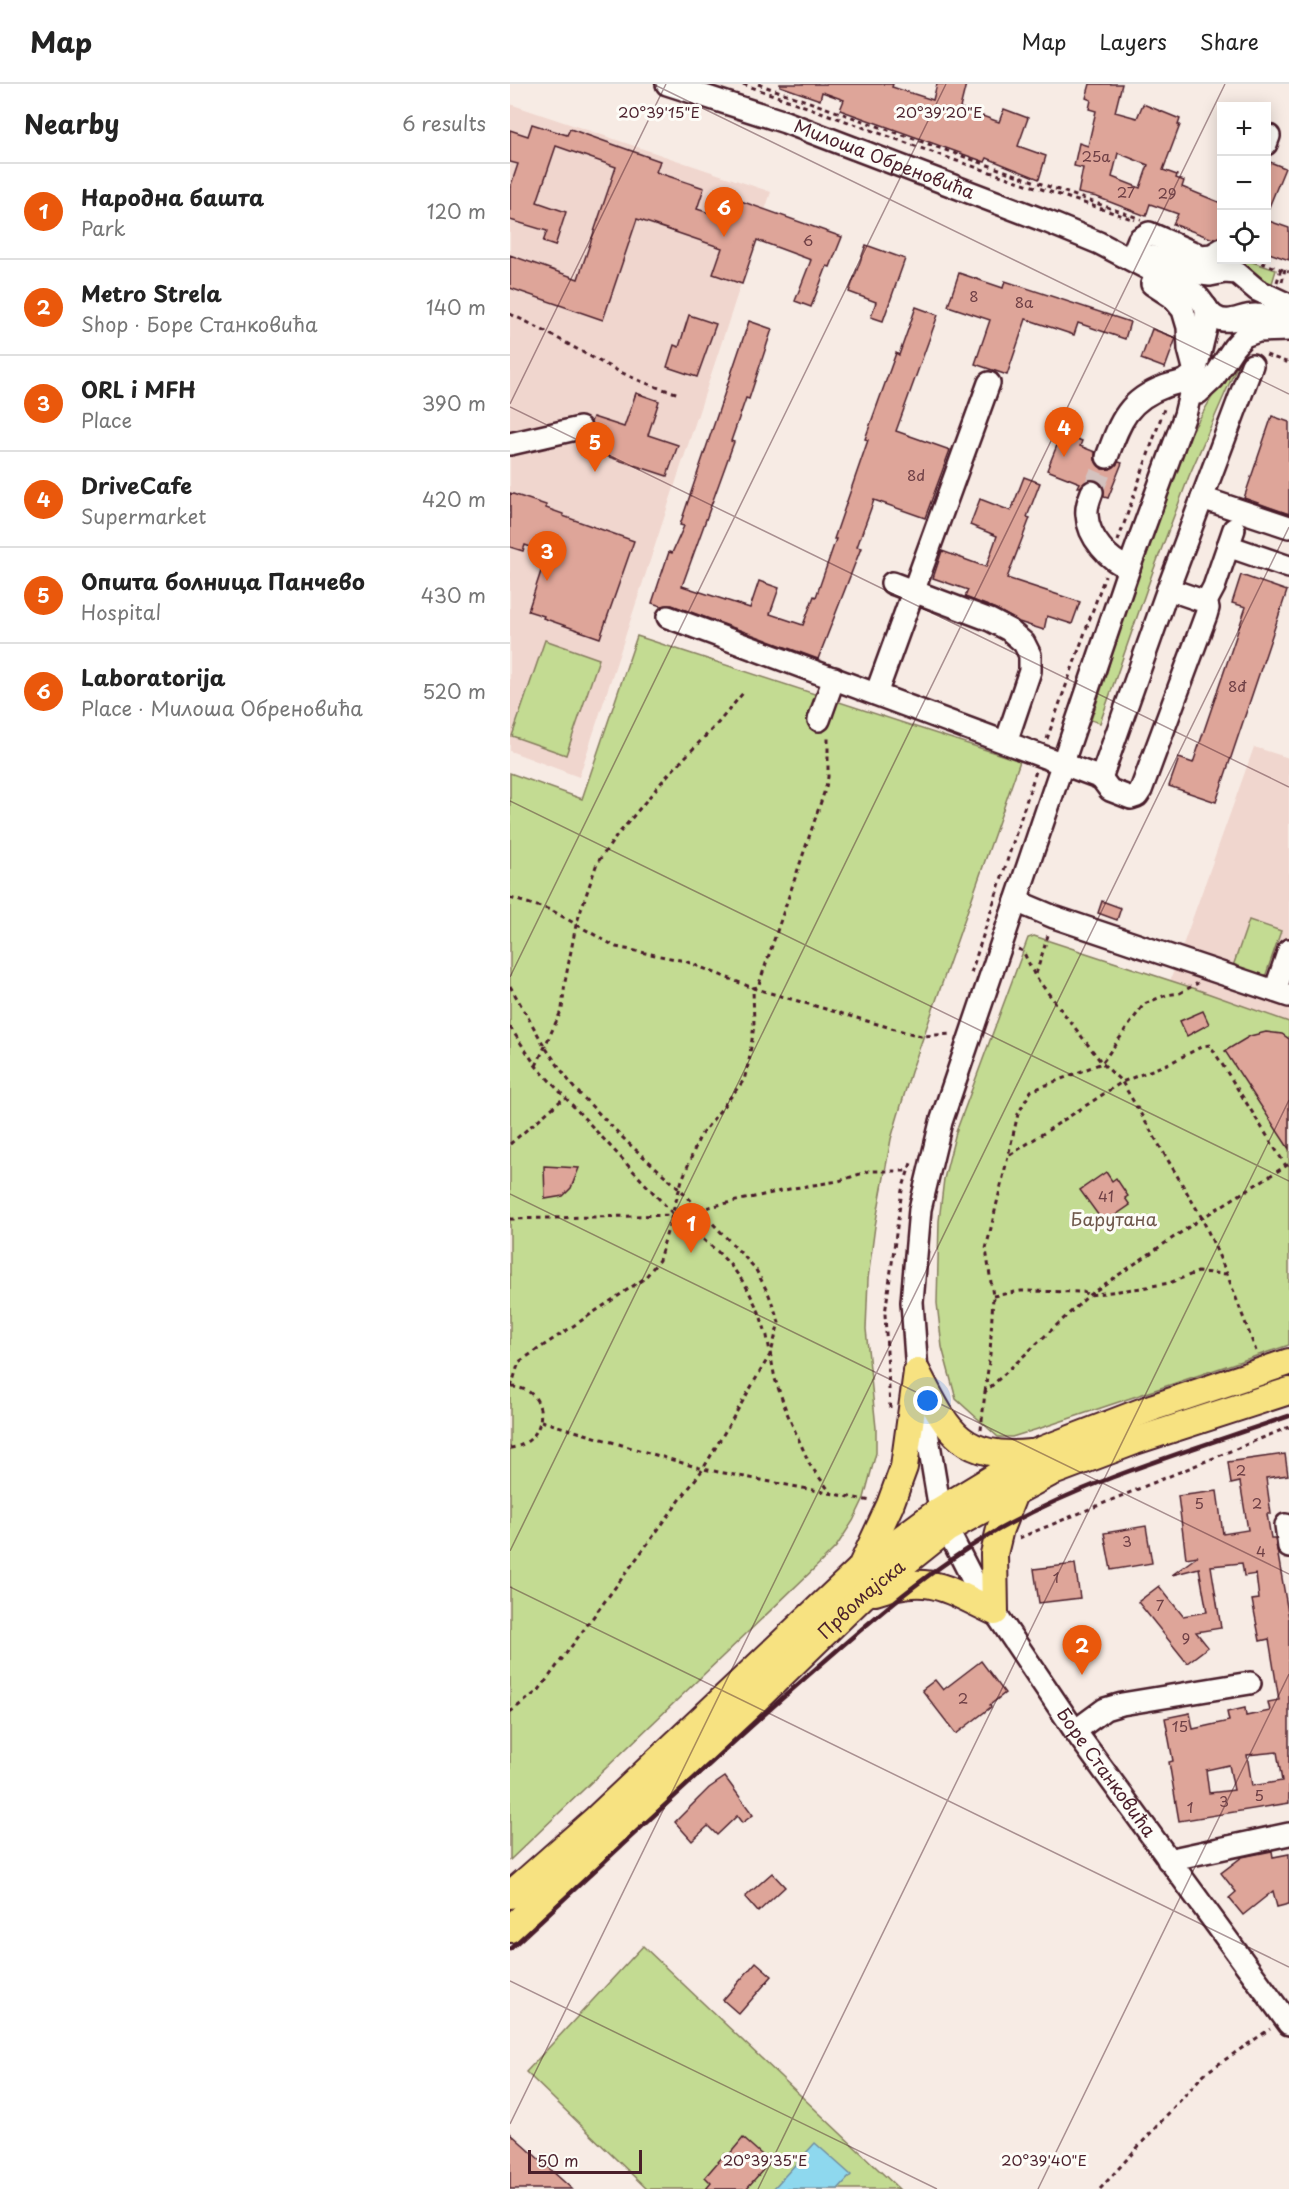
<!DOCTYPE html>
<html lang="en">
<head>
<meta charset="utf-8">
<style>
	body { margin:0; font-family:"Playpen Sans",sans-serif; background:#f2f2f2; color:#222 }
	.controls { position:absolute; right:18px; top:18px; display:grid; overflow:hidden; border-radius:0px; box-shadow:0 3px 15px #0003 }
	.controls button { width:54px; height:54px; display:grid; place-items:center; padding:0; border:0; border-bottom:2px solid #e0e0e0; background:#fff; color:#222; font:30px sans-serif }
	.scale { position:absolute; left:18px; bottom:15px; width:114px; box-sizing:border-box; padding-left:6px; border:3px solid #4a1f2b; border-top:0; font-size:16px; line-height:21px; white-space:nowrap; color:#4a1f2b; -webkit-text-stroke:4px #fdfcf7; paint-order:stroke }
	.you { position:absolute; left:418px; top:1317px; width:21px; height:21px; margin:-15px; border:4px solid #fff; border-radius:50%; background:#1a73e8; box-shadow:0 0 0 9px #1a73e833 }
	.badge { display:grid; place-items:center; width:39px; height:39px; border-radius:50%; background:#ea580c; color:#fff; font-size:20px; font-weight:700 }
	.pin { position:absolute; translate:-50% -50px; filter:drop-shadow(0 2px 3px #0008) }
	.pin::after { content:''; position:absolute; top:32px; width:21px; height:18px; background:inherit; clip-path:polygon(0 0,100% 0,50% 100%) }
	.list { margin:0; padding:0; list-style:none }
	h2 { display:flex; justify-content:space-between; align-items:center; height:78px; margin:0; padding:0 24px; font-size:26px }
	h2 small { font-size:20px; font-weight:400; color:#767676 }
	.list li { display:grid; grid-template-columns:39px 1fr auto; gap:18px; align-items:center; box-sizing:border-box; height:96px; padding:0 24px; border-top:2px solid #e0e0e0 }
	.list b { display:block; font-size:22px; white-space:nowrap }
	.list p { margin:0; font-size:20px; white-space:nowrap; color:#767676 }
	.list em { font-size:20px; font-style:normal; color:#767676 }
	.icon { flex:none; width:33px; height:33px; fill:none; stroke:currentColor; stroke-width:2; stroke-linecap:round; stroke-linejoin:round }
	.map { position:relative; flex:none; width:779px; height:2105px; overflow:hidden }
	header { display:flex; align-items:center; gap:36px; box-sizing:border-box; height:84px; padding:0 30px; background:#fff; border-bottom:2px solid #e0e0e0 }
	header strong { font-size:28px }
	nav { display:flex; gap:33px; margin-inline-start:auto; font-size:21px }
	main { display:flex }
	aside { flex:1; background:#fff }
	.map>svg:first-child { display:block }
	.built { fill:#f0d6ce }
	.green { fill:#c3db92; stroke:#867d5e; stroke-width:1.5 }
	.water { fill:#8ed8ee; stroke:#738ea0; stroke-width:1.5 }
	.building { fill:#dea599; stroke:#4a1f2b; stroke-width:1.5; fill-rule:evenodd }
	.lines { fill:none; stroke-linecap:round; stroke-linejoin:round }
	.minor-tunnel { stroke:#d4c2bf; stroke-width:21; stroke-dasharray:21 10; stroke-linecap:butt }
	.minor-casing { stroke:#4a1f2b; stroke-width:26 }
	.major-casing { stroke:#4a1f2b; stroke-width:30 }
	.path { stroke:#4a1f2b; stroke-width:3; stroke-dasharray:4.5 4.5; stroke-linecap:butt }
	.minor { stroke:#fdfcf7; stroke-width:21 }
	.major { stroke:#f7e281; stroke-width:26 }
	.rail { stroke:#4a1f2b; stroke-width:4.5 }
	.ticks { fill:none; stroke:#4a1f2b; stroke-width:1.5; stroke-opacity:0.45 }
	.labels { text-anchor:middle; stroke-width:6; stroke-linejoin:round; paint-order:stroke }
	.number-label { font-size:15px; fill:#6f4046 }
	.street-label { font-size:18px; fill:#4a1f2b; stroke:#fdfcf7 }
	.park-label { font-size:18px; fill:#6e574a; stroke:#fdfcf7 }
	.ticks-label { font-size:15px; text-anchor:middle; fill:#4a1f2b; stroke:#fdfcf7; stroke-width:6; stroke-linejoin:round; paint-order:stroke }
</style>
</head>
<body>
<header>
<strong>Map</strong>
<nav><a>Map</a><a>Layers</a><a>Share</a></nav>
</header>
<main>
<aside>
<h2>Nearby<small>6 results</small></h2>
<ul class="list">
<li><span class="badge">1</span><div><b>Народна башта</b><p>Park</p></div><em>120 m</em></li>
<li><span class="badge">2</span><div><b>Metro Strela</b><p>Shop · Боре Станковића</p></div><em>140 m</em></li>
<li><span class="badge">3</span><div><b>ORL i MFH</b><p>Place</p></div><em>390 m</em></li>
<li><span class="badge">4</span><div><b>DriveCafe</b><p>Supermarket</p></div><em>420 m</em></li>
<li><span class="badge">5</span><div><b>Општа болница Панчево</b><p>Hospital</p></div><em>430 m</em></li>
<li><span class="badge">6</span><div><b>Laboratorija</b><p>Place · Милоша Обреновића</p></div><em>520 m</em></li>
</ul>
</aside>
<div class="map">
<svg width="779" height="2105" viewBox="0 0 779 2105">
	<rect width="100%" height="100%" fill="#f7ebe4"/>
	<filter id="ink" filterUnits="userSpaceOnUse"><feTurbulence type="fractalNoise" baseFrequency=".0167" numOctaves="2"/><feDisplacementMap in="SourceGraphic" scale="12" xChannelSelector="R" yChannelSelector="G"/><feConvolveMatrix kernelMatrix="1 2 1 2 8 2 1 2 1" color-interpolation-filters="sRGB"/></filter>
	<g filter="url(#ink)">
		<!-- built -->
		<g class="built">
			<polygon points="0,20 261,108 69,693 0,667"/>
			<polygon points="744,663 779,674 779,938 660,897"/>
		</g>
		<!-- green -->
		<g class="green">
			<polygon points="736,176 766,186 760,206 686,177"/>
			<polygon points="725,273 730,275 679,392 642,490 590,639 581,636 598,585 608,539 672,365"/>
			<polygon points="127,552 510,677 401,988 381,1055 365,1142 358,1195 356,1245 366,1344 366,1369 354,1414 343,1437 326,1463 308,1481 0,1776 0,689 72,715"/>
			<polygon points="35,556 89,575 56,671 2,652"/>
			<polygon points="739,836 771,847 754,896 722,885"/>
			<polygon points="524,852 683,904 779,938 779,1261 531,1344 502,1353 488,1353 446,1315 432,1263 427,1219 429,1137 434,1095 446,1048 518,854"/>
			<polygon points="133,1862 389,2105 137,2105 16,1988"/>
		</g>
		<!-- water -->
		<polygon class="water" points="305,2059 341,2091 328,2105 263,2105"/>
		<!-- building -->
		<g class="building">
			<polygon points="270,0 383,0 382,3 423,16 427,0 456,0 450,24 489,38 494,25 518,34 508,62 536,72 529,95 477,74 475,78 330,26 334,16 312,8 310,16 270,2"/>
			<path d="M580,0H612L605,28L627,34L633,20L670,35L668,41H670L653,86L667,91L666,94L674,97L672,103L711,119V152L703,155L663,140L668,130L640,120L636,132L587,113L568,109L573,84L564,82L569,59L578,62L586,27L579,25L581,16L576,14ZM608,69L638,81L630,104L602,93Z"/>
			<polygon points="22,40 57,51 60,45 150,77 146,88 194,104 187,125 221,136 228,116 332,153 320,183 317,182 301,223 285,217 301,176 247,156 232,200 203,190 212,164 127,135 93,236 0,204 0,171 68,195 106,83 46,62 27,118 56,128 45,162 33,158 37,147 0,136 0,104 8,80 0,78 0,46 18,52"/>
			<polygon points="760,78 775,84 757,128 756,87"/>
			<polygon points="756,136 779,144 779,176 756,168"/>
			<polygon points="356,161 395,175 373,237 361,233 366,218 339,208"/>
			<polygon points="449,189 493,204 495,197 620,238 615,255 568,239 564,251 516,235 497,291 465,280 480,236 438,222"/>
			<polygon points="406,223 428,231 386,347 440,366 415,434 364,416 347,463 351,464 308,575 162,521 151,522 142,519 159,468 162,469 174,442 170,441 239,237 262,245 239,315 236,314 221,357 224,358 172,502 240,524 249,497 269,504 260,530 293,541 304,512 306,513 326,455 324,455 358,356 355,355 386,269 389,271"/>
			<polygon points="179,231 206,240 187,293 157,283 164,261 169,263"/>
			<polygon points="642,245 666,254 655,284 631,275"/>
			<polygon points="126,309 149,317 138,351 168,361 157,392 72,364 75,355 82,348 81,338 83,333 114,343"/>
			<polygon points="762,332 779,338 779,430 734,414"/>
			<polygon points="552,349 572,357 570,362 585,368 585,376 592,385 600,385 609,378 612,379 598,414 594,413 594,405 587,396 579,396 570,403 568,403 570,399 537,386"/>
			<polygon points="514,393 530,399 517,433 520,434 497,494 570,518 562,540 537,532 534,546 509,538 486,525 455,513 458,506 423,494 432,467 476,483 487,452 460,441 470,415 501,427"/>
			<polygon points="0,409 36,421 36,424 53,430 53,432 124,457 90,554 33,534 34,532 18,527 37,469 15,461 13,467 0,463"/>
			<polygon points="731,491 777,507 706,718 659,702 669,674 683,679 736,523 722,519"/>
			<polygon points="592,817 611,824 607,836 588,829"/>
			<polygon points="693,927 699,940 677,952 670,937"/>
			<polygon points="756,948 772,950 779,955 779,1065 715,967 740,952"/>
			<polygon points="34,1082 69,1084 61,1104 53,1112 35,1115"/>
			<polygon points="596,1088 602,1097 606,1094 618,1112 615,1114 620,1121 594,1139 570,1106"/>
			<path d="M775,1370L778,1391L756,1394L761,1430H757L761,1454H765L779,1534V1719L669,1737L659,1678L663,1677L655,1634L680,1629L683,1645L719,1637L717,1628L735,1624L736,1632L760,1627L758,1618L769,1616L759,1555L750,1557L742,1516L749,1515L746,1490L734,1492L732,1479L701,1482L711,1544L686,1548L698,1563L677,1579L628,1518L649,1502L673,1532L697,1528L689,1484L662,1491L688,1472L676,1474L668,1412L707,1407L713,1450L738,1446L730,1398L721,1400L718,1378ZM767,1668L772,1697L742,1702L737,1671ZM719,1681L724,1706L699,1709L696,1686Z"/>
			<polygon points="636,1442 642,1479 601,1486 594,1449"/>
			<polygon points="565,1480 570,1514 529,1519 524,1485"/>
			<polygon points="471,1577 495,1609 480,1621 481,1623 446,1650 412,1606 425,1596 433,1606"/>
			<polygon points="215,1693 243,1731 232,1739 227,1732 207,1751 198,1742 182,1757 165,1738 199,1704"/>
			<polygon points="762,1767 763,1773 779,1770 779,1820 767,1823 763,1807 733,1831 719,1814 726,1808 711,1789 732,1773"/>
			<polygon points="262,1789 275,1803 248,1828 235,1813"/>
			<polygon points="246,1878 262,1892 229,1930 213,1916"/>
			<polygon points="0,2049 62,2105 0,2105"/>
			<polygon points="233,2054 260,2078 236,2105 196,2105 201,2099 195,2093 215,2070 218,2072"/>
		</g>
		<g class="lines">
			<!-- minor-tunnel -->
			<polyline class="minor-tunnel" points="582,408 597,373"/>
			<defs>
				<g id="minor">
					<path id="s1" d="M157,0L275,38L538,138L589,159L684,209C693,216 696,227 705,233C720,242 732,230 746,231C757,231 768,234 779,236"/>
					<polyline points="756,60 759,52"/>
					<polyline points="624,167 629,155 639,149 691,172 702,171 712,165"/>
					<polyline points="628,168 692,190 700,191 715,188 727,189 747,206 779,221"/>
					<polyline points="642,200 662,213 673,226 678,243 679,265 684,284"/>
					<path id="s2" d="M696,223V244L675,331L619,484L431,1038L410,1125L402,1218L407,1288L430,1426L437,1445L462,1494L565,1647L779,1940"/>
					<polyline points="688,309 703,295 724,263 734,252 748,247 779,246"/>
					<polyline points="0,360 70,344"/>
					<path d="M597,373C610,338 617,316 656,302C668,298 676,299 685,288"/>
					<path d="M582,408C579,416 576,423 577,431C578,453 599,477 619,484"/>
					<polyline points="692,414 779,443"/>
					<polyline points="718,462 779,483"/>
					<polyline points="382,499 480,536 499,546 514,559 520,571 520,587 496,658"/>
					<polyline points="696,518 704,503 724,445"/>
					<polyline points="158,533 591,694 658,505 742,281"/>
					<polyline points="366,610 479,299"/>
					<polyline points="309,636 324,594"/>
					<polyline points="591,694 600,706 621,714 627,712 631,706 696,531 698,524 696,518 658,505"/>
					<polyline points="506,817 544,833 779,912"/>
					<polyline points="765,907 779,866"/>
					<polyline points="776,1441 779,1463"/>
					<polyline points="565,1647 595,1625 612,1620 740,1599"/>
					<polyline points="658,1776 779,1750"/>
				</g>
				<g id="major">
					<path d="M407,1288C437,1345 448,1376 521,1369"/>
					<polyline points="352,1481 380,1421 394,1383 407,1288"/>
					<path d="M365,1508C420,1489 436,1505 485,1528L484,1470L490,1445L505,1407"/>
					<polyline points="0,1811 86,1735 349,1486 430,1426 524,1369 644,1323 779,1278"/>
					<path id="s3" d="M0,1845L236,1625L353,1512L437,1445L540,1389L625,1357L779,1307"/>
				</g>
			</defs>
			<!-- minor casing -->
			<use href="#minor" class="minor-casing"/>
			<!-- major casing -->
			<use href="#major" class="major-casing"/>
			<!-- path -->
			<g class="path">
				<polyline points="233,0 444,76 625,136"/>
				<polyline points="248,0 631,135"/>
				<polyline points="743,176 779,188"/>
				<polyline points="767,198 771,185"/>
				<polyline points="772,198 775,185"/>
				<path d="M0,230C58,256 106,294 170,310"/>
				<polyline points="756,271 779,279"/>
				<polyline points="608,457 655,322"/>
				<polyline points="537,655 595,492"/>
				<polyline points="0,814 41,826 106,863 175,877 243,904 395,948 411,952 443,950"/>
				<polyline points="508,865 513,867 525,892 592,979 612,998 692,1134 717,1190 746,1267"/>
				<polyline points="461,889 526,687"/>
				<polyline points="526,890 539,848"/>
				<polyline points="0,902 35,963 64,1004 118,1059 170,1105 245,1184 259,1211 269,1238 261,1269 193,1385 29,1606 0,1628"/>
				<polyline points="0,943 26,982 164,1131 207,1167 223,1184 236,1202 249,1228 257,1252 265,1295 277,1329 300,1381 321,1409"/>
				<polyline points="26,982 52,925 55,898 66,841 87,779 106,753 155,694 208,639 233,609"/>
				<polyline points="0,1060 55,1013"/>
				<polyline points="500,1071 612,998 662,978 693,962 700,961 776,1082"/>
				<polyline points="0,1135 164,1131 284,1104 329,1097 359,1087 398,1087"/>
				<polyline points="483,1212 511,1207 573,1208 579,1211 631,1204 659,1199 688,1188 717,1190"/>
				<polyline points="1,1303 9,1278 135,1194 149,1176 172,1096 190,1052 234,996 239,977 244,941 243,904 248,903 316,703 318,693 318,651"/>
				<polyline points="475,1308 480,1270 483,1212 476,1165 508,1030 521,1007 592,979 634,920 656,911 670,909 688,899"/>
				<polyline points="380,1324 375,1230 392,1106 402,1076"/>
				<polyline points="31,1337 193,1385 361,1417"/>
				<polyline points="471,1346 475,1308 579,1211 692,1134 779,1080"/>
				<path d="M0,1364C40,1359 41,1304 2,1303"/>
				<polyline points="509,1454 779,1343"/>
				<polyline points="590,2105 694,1990 760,1945"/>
			</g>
			<!-- minor -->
			<use href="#minor" class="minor"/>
			<!-- major -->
			<use href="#major" class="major"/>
			<!-- rail -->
			<path class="rail" d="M0,1865C98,1775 194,1683 294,1595C356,1541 416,1487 488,1446C579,1395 681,1366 779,1332"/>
		</g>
	</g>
	<!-- ticks -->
	<path class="ticks" d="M143,0L779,310M0,320L156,0M0,323L779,703M0,717L779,1097M0,893L436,0M0,1110L779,1490M0,1467L715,0M0,1503L779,1883M0,1897L427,2105M0,2040L779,443M248,2105L779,1016M528,2105L779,1590"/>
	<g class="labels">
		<!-- number labels -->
		<g class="number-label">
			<text x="586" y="78">25a</text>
			<text x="616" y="114">27</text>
			<text x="657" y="115">29</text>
			<text x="298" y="162">6</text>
			<text x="464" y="218">8</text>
			<text x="514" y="224">8a</text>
			<text x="406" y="397">8d</text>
			<text x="727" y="608">8đ</text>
			<text x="596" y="1118">41</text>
			<text x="731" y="1392">2</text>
			<text x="689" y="1425">5</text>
			<text x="747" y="1425">2</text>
			<text x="617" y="1463">3</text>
			<text x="751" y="1473">4</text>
			<text x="546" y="1499">1</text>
			<text x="650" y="1527">7</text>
			<text x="676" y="1560">9</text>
			<text x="453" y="1620">2</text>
			<text x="670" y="1648">15</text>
			<text x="749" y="1717">5</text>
			<text x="714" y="1723">3</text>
			<text x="680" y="1729">1</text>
		</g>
		<!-- street labels -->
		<g class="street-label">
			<text dy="6" stroke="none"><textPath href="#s1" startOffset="230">Милоша Обреновића</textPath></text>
			<text dy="6" stroke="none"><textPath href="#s3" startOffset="482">Првомајска</textPath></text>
			<text dy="6" stroke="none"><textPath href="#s2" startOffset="1563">Боре Станковића</textPath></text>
		</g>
		<!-- park labels -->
		<g class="park-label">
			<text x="604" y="1142">Барутана</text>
		</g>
	</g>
	<g class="ticks-label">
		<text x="149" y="34">20°39'15"E</text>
		<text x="429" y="34">20°39'20"E</text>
		<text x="255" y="2082">20°39'35"E</text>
		<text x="534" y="2082">20°39'40"E</text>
	</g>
</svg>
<div class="controls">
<button>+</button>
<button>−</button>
<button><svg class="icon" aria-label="locate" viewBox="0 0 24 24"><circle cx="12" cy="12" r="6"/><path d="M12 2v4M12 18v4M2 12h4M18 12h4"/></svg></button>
</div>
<div class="scale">50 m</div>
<div class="you"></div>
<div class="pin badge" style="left:181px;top:1169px">1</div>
<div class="pin badge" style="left:572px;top:1591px">2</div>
<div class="pin badge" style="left:37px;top:497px">3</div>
<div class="pin badge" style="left:554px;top:373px">4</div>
<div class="pin badge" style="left:85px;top:388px">5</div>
<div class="pin badge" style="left:214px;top:153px">6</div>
</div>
</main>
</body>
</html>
